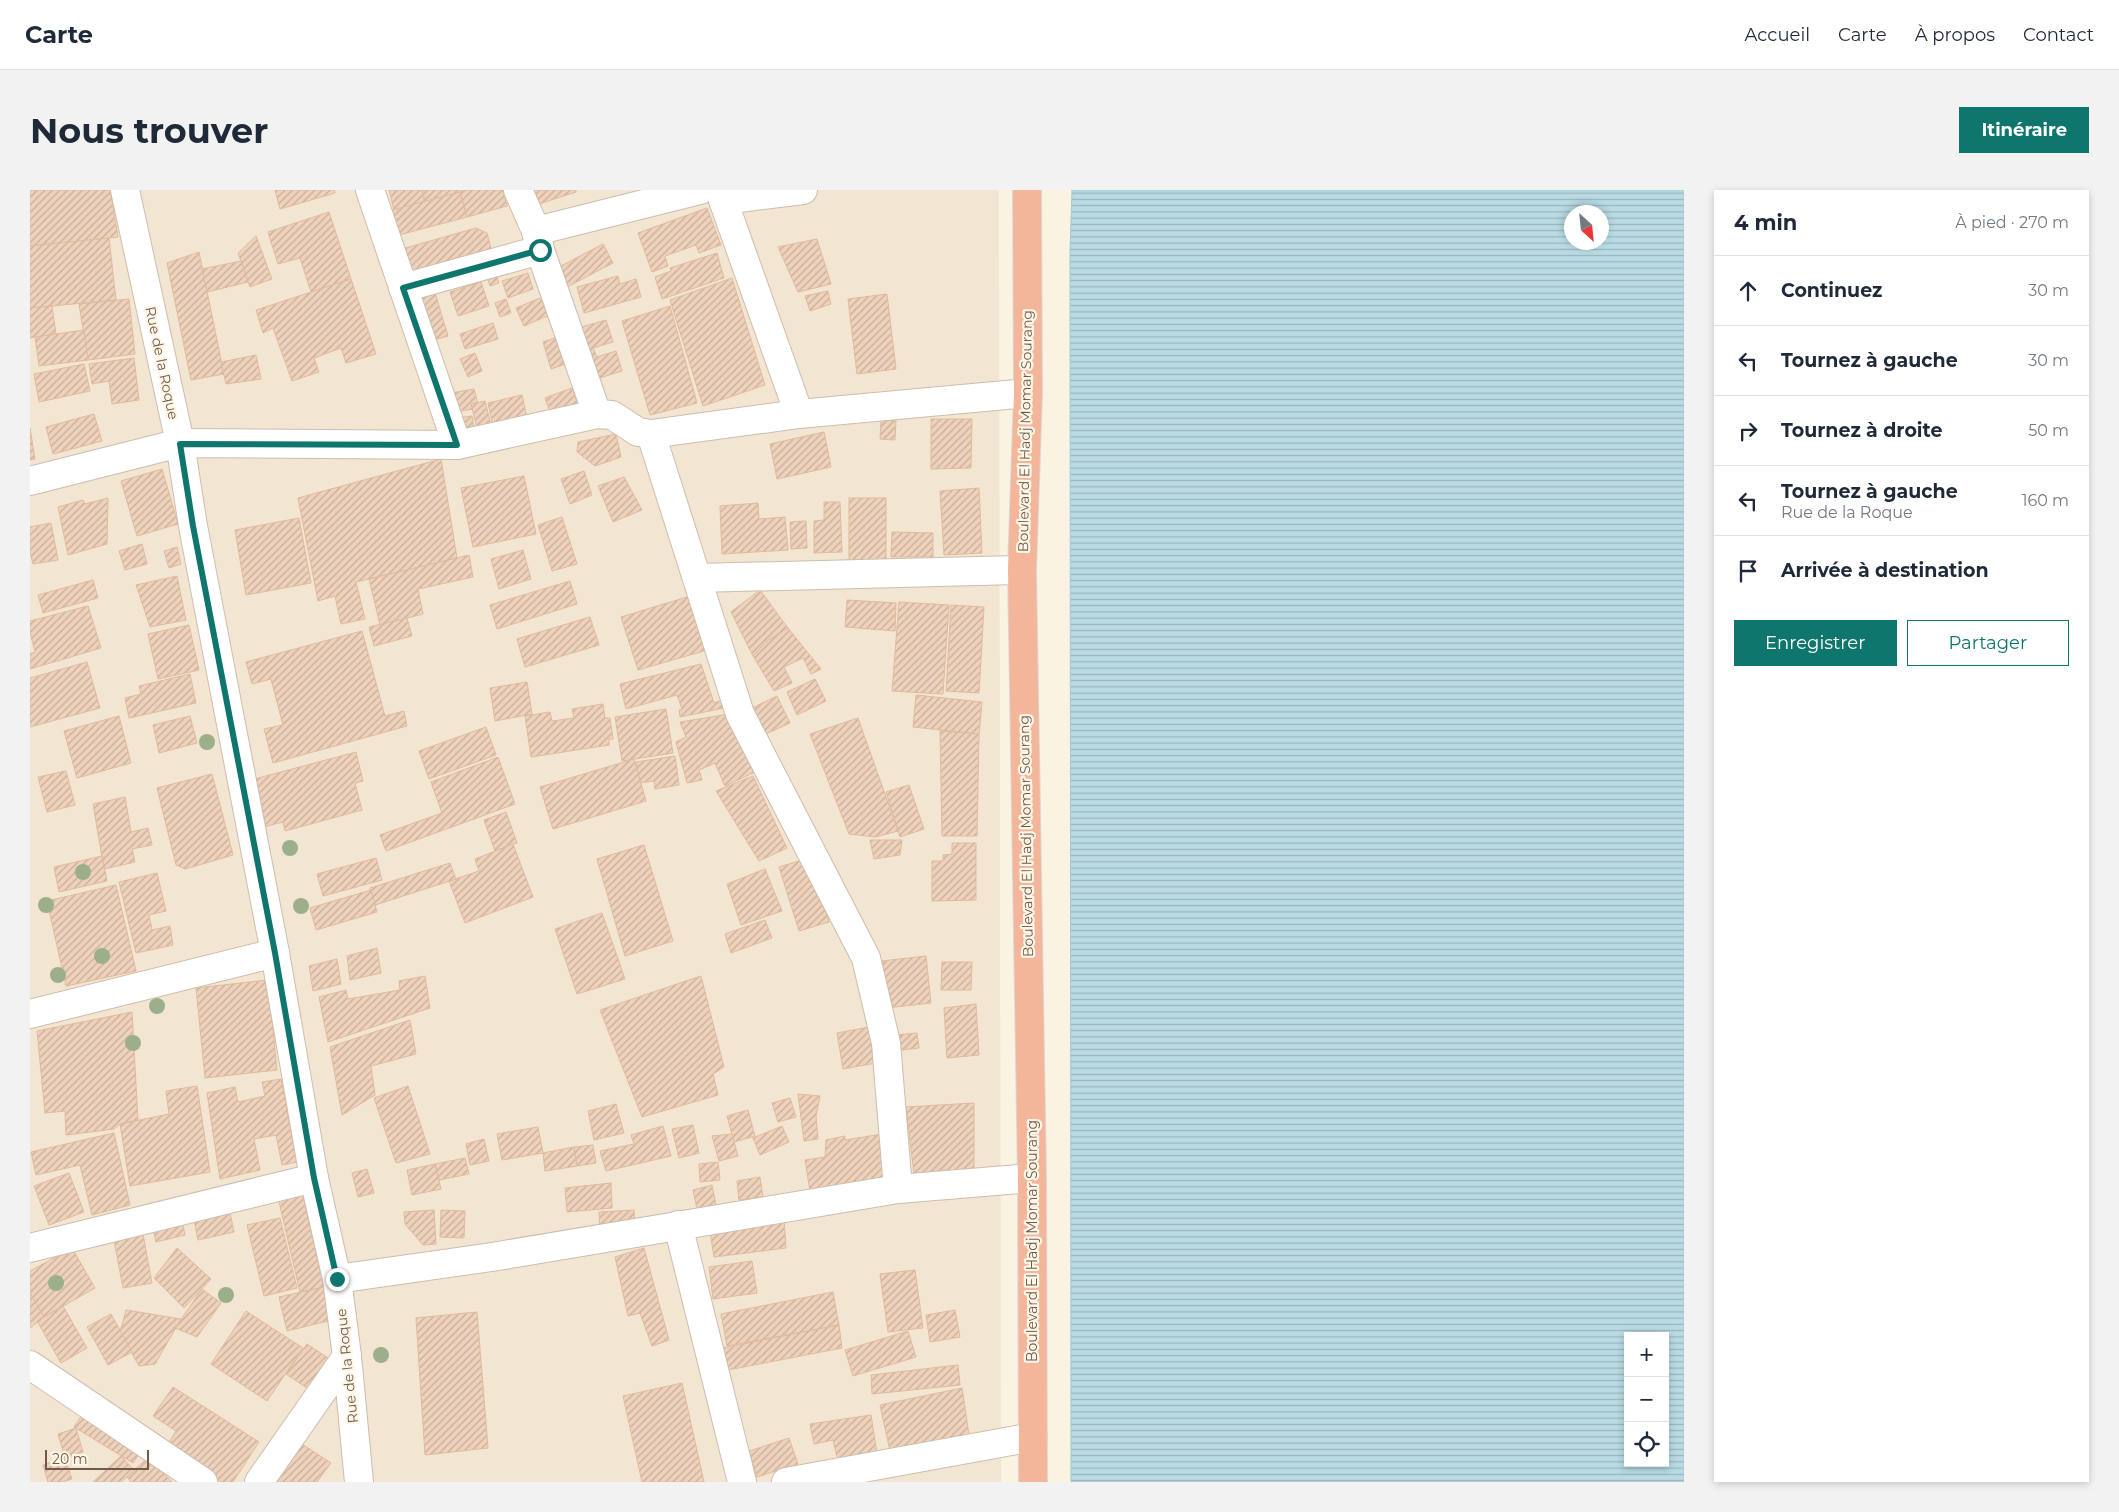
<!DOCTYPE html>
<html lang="fr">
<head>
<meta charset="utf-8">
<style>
	body { margin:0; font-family:Montserrat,sans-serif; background:#f2f2f3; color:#1f2937 }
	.controls { position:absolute; right:15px; bottom:15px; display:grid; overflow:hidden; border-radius:0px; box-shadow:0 2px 8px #0003 }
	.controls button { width:45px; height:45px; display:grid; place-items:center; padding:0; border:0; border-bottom:1px solid #e0e1e3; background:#fff; color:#1f2937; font:25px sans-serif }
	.compass { position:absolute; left:1534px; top:15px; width:45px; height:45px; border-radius:50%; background:#fff; box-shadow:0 2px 8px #0003; rotate:153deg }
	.scale { position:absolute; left:15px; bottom:12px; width:104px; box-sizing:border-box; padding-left:5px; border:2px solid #725a4a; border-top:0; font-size:14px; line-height:18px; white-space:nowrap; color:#725a4a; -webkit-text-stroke:4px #fef7e8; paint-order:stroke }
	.stop { position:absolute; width:15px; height:15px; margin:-11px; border:4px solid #0f766e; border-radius:50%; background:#fff }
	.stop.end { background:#0f766e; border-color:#fff; box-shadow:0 1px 5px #0008 }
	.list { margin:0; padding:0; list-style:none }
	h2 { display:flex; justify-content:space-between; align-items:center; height:65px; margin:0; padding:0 20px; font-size:21px }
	h2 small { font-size:16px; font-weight:400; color:#747a83 }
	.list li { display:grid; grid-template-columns:32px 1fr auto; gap:15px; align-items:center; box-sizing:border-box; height:70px; padding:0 20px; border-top:1px solid #e0e1e3 }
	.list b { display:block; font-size:19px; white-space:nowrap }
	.list p { margin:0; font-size:16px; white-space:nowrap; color:#747a83 }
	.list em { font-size:16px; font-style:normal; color:#747a83 }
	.actions { display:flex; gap:10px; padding:15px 20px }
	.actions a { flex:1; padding:11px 0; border:1px solid #0f766e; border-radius:0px; text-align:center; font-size:18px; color:#0f766e }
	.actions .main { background:#0f766e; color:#fff }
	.icon { flex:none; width:28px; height:28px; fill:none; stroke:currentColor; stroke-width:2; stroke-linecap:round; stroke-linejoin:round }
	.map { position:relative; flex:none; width:1654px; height:1292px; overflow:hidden; border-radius:0px }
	header { display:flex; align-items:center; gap:30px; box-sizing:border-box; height:70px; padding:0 25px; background:#fff; border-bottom:1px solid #e0e1e3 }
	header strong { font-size:24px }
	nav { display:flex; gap:28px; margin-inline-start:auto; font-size:18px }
	.intro { display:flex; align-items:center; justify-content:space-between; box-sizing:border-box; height:120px; padding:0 30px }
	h1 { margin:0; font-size:35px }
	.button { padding:12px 22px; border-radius:0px; background:#0f766e; color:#fff; font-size:18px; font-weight:700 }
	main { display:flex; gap:30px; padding:0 30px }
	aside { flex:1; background:#fff; border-radius:0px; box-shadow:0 2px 8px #0003 }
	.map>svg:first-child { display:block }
	.residential { fill:#f2e5d1 }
	.water { fill:url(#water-rules); stroke:#9fcad5; fill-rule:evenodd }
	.building { fill:url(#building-hatch); stroke:#e1ba9c }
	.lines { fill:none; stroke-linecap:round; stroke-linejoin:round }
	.minor-casing { stroke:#cebdad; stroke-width:30 }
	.highway-casing { stroke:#ddd7d4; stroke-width:30 }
	.minor { stroke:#fff; stroke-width:28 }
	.highway { stroke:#f3b69b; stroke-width:28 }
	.tree { fill:#9caf8a }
	.route { stroke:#0f766e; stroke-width:6 }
	.labels { text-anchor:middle; stroke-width:4.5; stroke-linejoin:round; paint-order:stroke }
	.street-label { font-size:14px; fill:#725a4a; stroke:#fef7e8 }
</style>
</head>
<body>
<header>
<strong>Carte</strong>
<nav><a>Accueil</a><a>Carte</a><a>À propos</a><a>Contact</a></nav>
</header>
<div class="intro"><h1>Nous trouver</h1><a class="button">Itinéraire</a></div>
<main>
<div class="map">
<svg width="1654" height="1292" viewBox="0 0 1654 1292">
	<defs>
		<pattern id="water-rules" width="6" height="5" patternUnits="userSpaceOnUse" patternTransform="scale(1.25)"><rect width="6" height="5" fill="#b8dbe4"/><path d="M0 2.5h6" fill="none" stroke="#9ab5bb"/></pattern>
		<pattern id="building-hatch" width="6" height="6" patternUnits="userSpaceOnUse" patternTransform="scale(1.25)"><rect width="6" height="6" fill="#efd2bb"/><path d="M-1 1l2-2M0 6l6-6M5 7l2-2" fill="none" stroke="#c6ad9a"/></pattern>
	</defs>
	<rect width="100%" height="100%" fill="#fbf3e2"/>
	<!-- residential -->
	<polygon class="residential" points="0,0 969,0 971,1292 0,1292"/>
	<!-- water -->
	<path class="water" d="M1042,0H1654V1292H1041L1040,62ZM1542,22H1572V52H1542ZM1598,1146H1635V1273H1598Z"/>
	<!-- building -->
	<g class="building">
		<polygon points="0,0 80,0 88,47 0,56"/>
		<polygon points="245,0 304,0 305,3 250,19"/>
		<polygon points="359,0 392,0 395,12 364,20"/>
		<polygon points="392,0 438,0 395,12"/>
		<polygon points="438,0 473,0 477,16 437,27 430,2"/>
		<polygon points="504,0 546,0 546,2 509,14"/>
		<polygon points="430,2 437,27 369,45 362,20"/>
		<polygon points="677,18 691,55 669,63 666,55 635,66 638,76 622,82 608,43"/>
		<polygon points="299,22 321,89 281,102 270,68 248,74 238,42"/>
		<polygon points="446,38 457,43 462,62 380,85 372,59"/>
		<polygon points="226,46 242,89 220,97 208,63"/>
		<polygon points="79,48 86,110 0,118 0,56"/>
		<polygon points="787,49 801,94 768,102 748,57"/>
		<polygon points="573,54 583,73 537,97 527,78"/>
		<polygon points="169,62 194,184 161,190 137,73"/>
		<polygon points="687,63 694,88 632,109 625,87 641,81 640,78"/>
		<polygon points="211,71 218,92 177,102 172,79"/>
		<polygon points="498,83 503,99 478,108 472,91"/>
		<polygon points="466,84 469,93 460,96 457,87"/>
		<polygon points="588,86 590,94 606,89 611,107 554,123 547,97"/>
		<polygon points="702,88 735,195 673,216 640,110"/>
		<polygon points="321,89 346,164 316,173 311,158 284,168 289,182 262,191 243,138 233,143 226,120"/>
		<polygon points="451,92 459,116 428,126 420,102"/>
		<polygon points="403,96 418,146 394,153 379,103"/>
		<polygon points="798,101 801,114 780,121 775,106"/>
		<polygon points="857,104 866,179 827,184 818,109"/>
		<polygon points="515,106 522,124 494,136 486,118"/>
		<polygon points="99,109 105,164 58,170 49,114"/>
		<polygon points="476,109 481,123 470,127 465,113"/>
		<polygon points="22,116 26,144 0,148 0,118"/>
		<polygon points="640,116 667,213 620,225 592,131"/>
		<polygon points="576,130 583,152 563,158 567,167 586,161 592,181 563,190 548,138"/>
		<polygon points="463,133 468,149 435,159 430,144"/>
		<polygon points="54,140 58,170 9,176 5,147"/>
		<polygon points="530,146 539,173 521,179 513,152"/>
		<polygon points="445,163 452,181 438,187 430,169"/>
		<polygon points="226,165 231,189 196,194 191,172"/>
		<polygon points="104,168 109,210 82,214 79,191 62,194 59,174"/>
		<polygon points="54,174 60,201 9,212 4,184"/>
		<polygon points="542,198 551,222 524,232 515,208"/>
		<polygon points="444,199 449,218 425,222 421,203"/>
		<polygon points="492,205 497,228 463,236 458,213"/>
		<polygon points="455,211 461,235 447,238 441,214"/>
		<polygon points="64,224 72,251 23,264 16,237"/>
		<polygon points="442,226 444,238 423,244 420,229"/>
		<polygon points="901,229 942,229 941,278 901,279"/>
		<polygon points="851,230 866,231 865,250 850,249"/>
		<polygon points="0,238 5,269 0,270"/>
		<polygon points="794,242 801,277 747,289 740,254"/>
		<polygon points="586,244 591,267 565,276 547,262 548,252"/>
		<polygon points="411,269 427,368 326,392 335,429 311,434 305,406 288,411 268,308"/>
		<polygon points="132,279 148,334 107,346 91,291"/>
		<polygon points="554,281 562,305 540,314 531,289"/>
		<polygon points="494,286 506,344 443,357 431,298"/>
		<polygon points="594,287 612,320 583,332 568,296"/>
		<polygon points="949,298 952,363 914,365 910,301"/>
		<polygon points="78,308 77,354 38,365 28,317 53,310 55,314"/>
		<rect x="819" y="308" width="37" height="62"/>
		<polygon points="794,312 810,312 812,362 784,363 784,331 794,330"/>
		<polygon points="728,313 729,329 755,327 758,360 692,364 690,316"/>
		<polygon points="532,327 547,374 522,381 508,335"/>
		<polygon points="269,328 281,393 216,405 205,340"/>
		<polygon points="776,331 777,358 761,359 760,332"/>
		<polygon points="21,333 28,370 3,374 0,362 0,337"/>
		<polygon points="862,342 903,343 903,367 861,367"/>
		<polygon points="112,354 117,374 95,380 89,361"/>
		<polygon points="147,357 151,374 139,378 134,361"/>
		<polygon points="493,360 501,389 469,399 461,369"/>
		<polygon points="439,365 443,387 388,399 393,424 350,435 339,389"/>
		<polygon points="147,386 156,430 120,437 106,395"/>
		<polygon points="63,390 68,408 13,423 8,405"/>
		<polygon points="540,391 547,414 467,439 460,415"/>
		<polygon points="730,400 758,438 737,451 723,466 701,422"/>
		<polygon points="667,404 684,458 608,480 591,427"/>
		<polygon points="817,410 866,413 865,441 815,437"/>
		<polygon points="869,412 919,415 913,504 862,501"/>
		<polygon points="921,415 954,417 949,503 916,501"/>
		<polygon points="58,416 71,458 0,479 0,464 5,462 0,442 0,431"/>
		<polygon points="560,427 569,455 495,477 487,449"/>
		<polygon points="377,428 382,446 344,456 339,437"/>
		<polygon points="159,435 169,480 128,489 118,444"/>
		<polygon points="758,438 791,479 781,484 773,468 754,477 762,493 744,501 723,466 737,451"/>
		<polygon points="332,441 355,526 374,521 377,536 243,573 234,539 253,535 241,489 222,494 216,472"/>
		<polygon points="57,472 70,518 0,537 0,488"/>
		<polygon points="671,474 684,513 692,510 694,518 650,527 649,520 652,519 647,505 596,519 590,494"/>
		<polygon points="160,484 166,513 99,528 95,508 111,504 109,496"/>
		<polygon points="785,489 796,511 767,525 757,502"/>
		<polygon points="497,492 502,524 465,531 460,498"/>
		<polygon points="886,505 952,512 949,544 883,537"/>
		<polygon points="747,506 760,533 727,548 714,522"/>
		<polygon points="573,514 575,528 580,528 583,549 579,549 579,555 501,567 495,526 520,522 522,531 544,528 542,519"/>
		<polygon points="636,519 643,563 592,571 585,527"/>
		<polygon points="700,524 725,582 695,596 685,573 669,580 672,590 657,593 646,552 656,547 650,532"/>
		<polygon points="89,526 101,573 47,588 34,541"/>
		<polygon points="160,526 167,553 129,563 123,535"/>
		<polygon points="828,528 868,641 845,647 819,644 780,544"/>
		<polygon points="456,537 466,565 399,589 389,561"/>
		<polygon points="910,541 949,544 947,646 912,646"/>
		<polygon points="326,562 333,591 325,593 332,620 255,641 253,632 229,638 217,591"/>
		<polygon points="645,566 649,595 625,599 624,591 609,593 606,572"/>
		<polygon points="468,567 485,614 356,661 350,645 412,623 401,592"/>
		<polygon points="604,569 616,611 523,639 510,597"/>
		<polygon points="36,581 45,615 17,622 8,587"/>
		<polygon points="182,584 203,665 155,679 146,675 127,598"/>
		<polygon points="723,586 757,658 729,671 686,601"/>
		<polygon points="879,595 894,639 870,647 856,602"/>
		<polygon points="95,607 101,642 118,638 122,655 102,659 105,672 74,679 63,614"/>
		<polygon points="476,622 487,653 465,661 454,630"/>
		<polygon points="840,650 872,650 870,665 844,669"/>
		<polygon points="922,653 946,653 946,710 902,711 902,671 913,671 913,665 922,664"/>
		<polygon points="483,654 503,707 435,733 419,691 449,681 445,669"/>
		<polygon points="614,655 643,751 595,766 567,669"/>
		<polygon points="72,666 77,691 29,702 24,677"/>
		<polygon points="346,668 352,690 293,706 287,684"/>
		<polygon points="779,668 799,732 769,741 749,677"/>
		<polygon points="420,673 426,689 345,715 340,698"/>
		<polygon points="735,679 752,721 711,735 697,694"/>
		<polygon points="127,683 136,721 119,725 122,740 140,736 143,755 106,763 89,692"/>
		<polygon points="86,695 106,781 36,796 17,711"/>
		<polygon points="341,700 347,722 286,740 280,718"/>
		<polygon points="572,723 595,789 547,804 525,739"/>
		<polygon points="735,730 742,748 701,763 695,744"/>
		<polygon points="347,758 351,783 320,790 317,766"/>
		<polygon points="896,766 901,813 856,818 851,771"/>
		<polygon points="307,769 311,794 283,801 279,776"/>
		<polygon points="912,772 942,772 941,800 911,800"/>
		<polygon points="395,786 400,818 298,852 289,807 316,800 318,809 370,800 369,791"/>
		<polygon points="671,786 694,877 683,884 688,905 612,927 570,820"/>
		<polygon points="238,790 247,880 175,888 166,798"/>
		<polygon points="946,814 949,865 917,868 914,818"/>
		<polygon points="102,822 108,930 90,934 84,939 36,945 35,921 15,923 7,841"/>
		<polygon points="380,830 386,864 341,876 345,905 312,925 300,857"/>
		<polygon points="839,837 846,873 813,879 807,843"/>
		<polygon points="887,843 889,858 872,860 866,845"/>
		<polygon points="251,889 267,972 252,975 246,945 224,949 230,980 190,989 177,903 205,897 208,912 235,906 232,892"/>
		<polygon points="167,896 180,982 100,996 90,934 139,924 136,901"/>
		<polygon points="378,896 400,964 366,973 344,908"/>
		<polygon points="768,904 790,906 786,926 788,949 774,951"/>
		<polygon points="760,908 766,927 748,932 742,913"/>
		<polygon points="944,913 944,986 885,992 876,917"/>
		<polygon points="586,914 594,943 564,950 558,921"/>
		<polygon points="718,920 725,946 704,952 697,926"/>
		<polygon points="663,935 669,963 649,968 642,939"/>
		<polygon points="633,936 641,966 576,981 570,961 604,954 601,945"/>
		<polygon points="752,936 759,952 730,965 723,948"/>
		<polygon points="508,937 513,963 472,970 467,944"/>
		<polygon points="84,943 100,1015 62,1025 50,975 6,985 1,962"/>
		<polygon points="702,944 708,966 689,971 682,946"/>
		<polygon points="852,944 859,989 780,1001 775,970 795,967 796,950 815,946 815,950"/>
		<polygon points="454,949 459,971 440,975 436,954"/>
		<polygon points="563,955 566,973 547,976 544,957"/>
		<polygon points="544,957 547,976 515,981 513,963"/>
		<polygon points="435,968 439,984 409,990 405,974"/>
		<polygon points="688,972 690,990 670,992 669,974"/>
		<polygon points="405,974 411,999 382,1005 377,980"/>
		<polygon points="337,979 344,1003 328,1007 322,983"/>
		<polygon points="39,983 54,1022 19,1035 4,996"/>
		<polygon points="730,987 733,1007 709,1010 707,991"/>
		<polygon points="581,993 582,1018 537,1022 535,998"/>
		<polygon points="682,995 687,1020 668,1024 663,1000"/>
		<polygon points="271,997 294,1097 270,1102 247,1003"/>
		<polygon points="196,1003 204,1042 168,1050 160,1010"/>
		<polygon points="404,1020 406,1054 393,1055 375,1034 374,1022"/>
		<polygon points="411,1020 435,1021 434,1048 410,1047"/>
		<polygon points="604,1020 605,1038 570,1039 569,1022"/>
		<polygon points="151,1026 155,1045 126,1052 122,1033"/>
		<polygon points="754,1027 756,1058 684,1067 680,1041"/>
		<polygon points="250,1028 267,1098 234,1106 217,1035"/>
		<polygon points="113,1044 122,1093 93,1098 84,1050"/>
		<polygon points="42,1058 65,1098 14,1127 0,1103 0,1081"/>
		<polygon points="147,1058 181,1089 154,1118 124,1088"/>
		<polygon points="614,1058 639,1150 622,1156 610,1123 598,1126 585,1067"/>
		<polygon points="722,1071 727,1103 683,1109 679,1077"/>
		<polygon points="885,1080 893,1138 858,1142 850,1084"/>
		<polygon points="294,1097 302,1130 257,1141 249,1107"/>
		<polygon points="172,1099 191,1113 167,1147 145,1138"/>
		<polygon points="803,1102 809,1135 697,1156 691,1124"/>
		<polygon points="0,1103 14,1127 0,1138"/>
		<polygon points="33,1116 57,1158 31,1173 7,1131"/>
		<polygon points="96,1120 151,1129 125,1174 109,1176 90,1142"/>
		<polygon points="925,1120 930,1147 900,1152 896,1125"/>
		<polygon points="216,1121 273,1158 237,1211 181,1174"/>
		<polygon points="447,1122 458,1258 395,1265 386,1128"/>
		<polygon points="81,1124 102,1162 78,1175 57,1137"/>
		<polygon points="809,1135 812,1158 698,1180 692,1158"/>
		<polygon points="878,1141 886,1167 823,1186 815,1160"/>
		<polygon points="277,1154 298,1168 277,1198 256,1184"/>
		<polygon points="928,1175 930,1195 842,1204 841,1185"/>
		<polygon points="652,1193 674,1292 612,1292 593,1206"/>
		<polygon points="143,1197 229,1252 203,1292 191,1292 136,1257 146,1241 123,1226"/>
		<polygon points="932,1198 939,1245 860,1261 850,1215"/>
		<polygon points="56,1219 115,1255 103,1273 44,1237"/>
		<polygon points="841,1225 847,1263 808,1271 803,1250 784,1254 780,1234"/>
		<polygon points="46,1238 53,1262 35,1268 28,1244"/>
		<polygon points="759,1248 768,1274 727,1287 719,1261"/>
		<polygon points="272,1254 301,1273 287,1292 245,1292"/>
		<polygon points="91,1266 104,1280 97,1287 91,1292 63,1292"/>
		<polygon points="118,1267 142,1292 101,1292 97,1287"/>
		<polygon points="35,1268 42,1289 32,1292 18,1292 13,1275"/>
	</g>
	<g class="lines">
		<defs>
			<g id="minor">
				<polyline points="95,0 150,253 163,336 245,763 284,988 307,1089 317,1166 329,1292"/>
				<polyline points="340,0 427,255"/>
				<polyline points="488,0 506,41 510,60 567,224"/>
				<polyline points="691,0 693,10 769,224"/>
				<polyline points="693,10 773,0"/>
				<polyline points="506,41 670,0"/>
				<polyline points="373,98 510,60"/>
				<polyline points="621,244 710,524 836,768 856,853 868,999"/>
				<polyline points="0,291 150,253 427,255 567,224 582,225 608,242 621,244 769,224 998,203"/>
				<polyline points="667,388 992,380"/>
				<polyline points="0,824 245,763"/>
				<polyline points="648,1035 712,1292"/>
				<polyline points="0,1058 284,988"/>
				<polyline points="307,1089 462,1067 868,999 1002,988"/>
				<polyline points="0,1175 173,1292"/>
				<polyline points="229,1292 317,1166"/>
				<polyline points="756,1292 1003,1247"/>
			</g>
			<polyline id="highway" points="997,0 998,203 992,380 1002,988 1003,1292"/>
		</defs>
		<!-- minor casing -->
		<use href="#minor" class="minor-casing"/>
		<!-- highway casing -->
		<use href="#highway" class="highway-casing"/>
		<!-- minor -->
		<use href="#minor" class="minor"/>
		<!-- highway -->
		<use href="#highway" class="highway"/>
	</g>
	<!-- trees -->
	<g class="tree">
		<circle cx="177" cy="552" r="8"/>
		<circle cx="260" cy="658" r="8"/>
		<circle cx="53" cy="682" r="8"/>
		<circle cx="16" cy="715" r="8"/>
		<circle cx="271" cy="716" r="8"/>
		<circle cx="72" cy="766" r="8"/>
		<circle cx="28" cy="785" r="8"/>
		<circle cx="127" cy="816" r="8"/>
		<circle cx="103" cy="853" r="8"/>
		<circle cx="26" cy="1093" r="8"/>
		<circle cx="196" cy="1105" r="8"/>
		<circle cx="351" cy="1165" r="8"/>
	</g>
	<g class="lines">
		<!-- route -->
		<polyline class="route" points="307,1089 284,988 245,763 163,336 150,254 427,255 373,98 510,60"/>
	</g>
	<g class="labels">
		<!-- street labels -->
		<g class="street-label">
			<text transform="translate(132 173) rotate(78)" y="5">Rue de la Roque</text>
			<text transform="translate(995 241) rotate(-89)" y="5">Boulevard El Hadj Momar Sourang</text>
			<text transform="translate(996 646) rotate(-91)" y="5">Boulevard El Hadj Momar Sourang</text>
			<text transform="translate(1002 1051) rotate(-90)" y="5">Boulevard El Hadj Momar Sourang</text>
			<text transform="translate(317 1176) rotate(-96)" y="5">Rue de la Roque</text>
		</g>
	</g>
</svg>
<div class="controls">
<button>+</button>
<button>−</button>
<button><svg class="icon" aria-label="locate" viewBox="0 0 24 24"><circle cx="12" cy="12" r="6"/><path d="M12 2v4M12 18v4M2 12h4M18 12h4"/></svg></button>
</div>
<svg class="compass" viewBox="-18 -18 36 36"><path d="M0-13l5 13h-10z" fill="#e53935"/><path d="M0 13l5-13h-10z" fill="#747a83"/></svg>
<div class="scale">20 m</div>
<div class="stop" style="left:510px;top:60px"></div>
<div class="stop end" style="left:307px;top:1089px"></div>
</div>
<aside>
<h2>4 min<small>À pied · 270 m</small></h2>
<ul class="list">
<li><svg class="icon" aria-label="ahead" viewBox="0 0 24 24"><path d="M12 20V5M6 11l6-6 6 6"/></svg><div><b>Continuez</b></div><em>30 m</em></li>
<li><svg class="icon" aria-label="left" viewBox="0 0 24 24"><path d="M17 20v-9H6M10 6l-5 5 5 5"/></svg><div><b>Tournez à gauche</b></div><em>30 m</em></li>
<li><svg class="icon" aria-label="right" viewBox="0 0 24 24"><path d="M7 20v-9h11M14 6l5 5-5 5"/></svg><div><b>Tournez à droite</b></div><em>50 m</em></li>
<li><svg class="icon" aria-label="left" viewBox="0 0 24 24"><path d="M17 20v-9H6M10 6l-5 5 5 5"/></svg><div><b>Tournez à gauche</b><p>Rue de la Roque</p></div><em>160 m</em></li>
<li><svg class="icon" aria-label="arrive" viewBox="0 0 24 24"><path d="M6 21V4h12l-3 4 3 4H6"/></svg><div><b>Arrivée à destination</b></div></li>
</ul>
<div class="actions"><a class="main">Enregistrer</a><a>Partager</a></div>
</aside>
</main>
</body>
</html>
